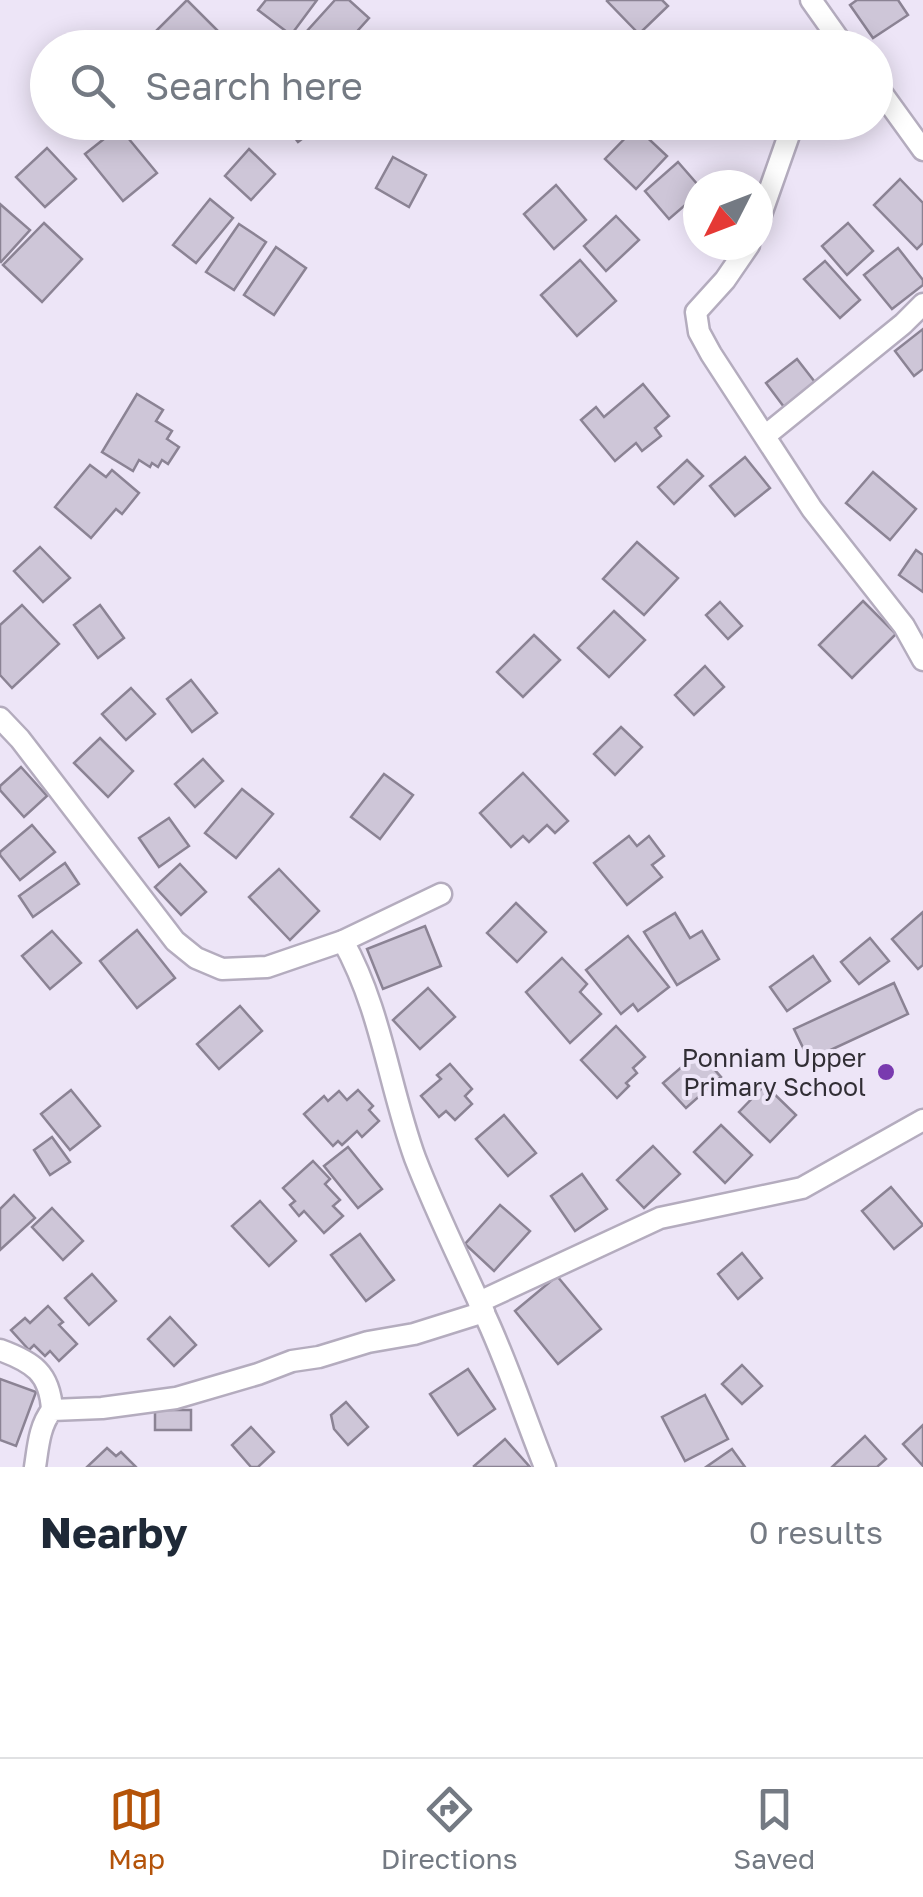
<!DOCTYPE html>
<html lang="en">
<head>
<meta charset="utf-8">
<style>
	body { margin:0; font-family:"Golos Text",sans-serif; background:#f6f6f7; color:#1f2937 }
	.compass { position:absolute; left:683px; top:170px; width:90px; height:90px; border-radius:50%; background:#fff; box-shadow:0 5px 25px #0003; rotate:228deg }
	.list { margin:0; padding:0; list-style:none }
	h2 { display:flex; justify-content:space-between; align-items:center; height:130px; margin:0; padding:0 40px; font-size:42px }
	h2 small { font-size:32px; font-weight:400; color:#747a83 }
	.icon { flex:none; width:55px; height:55px; fill:none; stroke:currentColor; stroke-width:2; stroke-linecap:round; stroke-linejoin:round }
	.map { position:relative; flex:none; width:923px; height:1467px; overflow:hidden }
	.search { position:absolute; background:#fff; box-shadow:0 5px 25px #0003; left:30px; right:30px; top:30px; height:110px; display:flex; align-items:center; gap:25px; box-sizing:border-box; padding:0 35px; border-radius:55px; color:#747a83; font-size:38px }
	.sheet { height:290px; background:#fff }
	nav { display:flex; justify-content:space-around; align-items:center; box-sizing:border-box; height:140px; border-top:2px solid #e0e1e3; background:#fff; font-size:28px; color:#747a83 }
	nav a { display:grid; justify-items:center; gap:5px }
	nav .on { color:#b45309 }
	.map>svg:first-child { display:block }
	.building { fill:#cec6d8; stroke:#8b8394; stroke-width:2.5 }
	.lines { fill:none; stroke-linecap:round; stroke-linejoin:round }
	.street-casing { stroke:#b4acbe; stroke-width:25 }
	.street { stroke:#fff; stroke-width:20 }
	.poi-dot { fill:#793aaf; stroke:#ede5f7; stroke-width:4 }
	.labels { text-anchor:middle; stroke-width:8; stroke-linejoin:round; paint-order:stroke }
	.poi-label { font-size:25px; fill:#312e35; stroke:#ede5f7; text-anchor:end }
</style>
</head>
<body>
<div class="map">
<svg width="923" height="1467" viewBox="0 0 923 1467">
	<rect width="100%" height="100%" fill="#ede5f7"/>
	<!-- building -->
	<g class="building">
		<polygon points="187,0 233,46 232,48 173,48 156,31"/>
		<polygon points="266,0 317,0 291,35 258,10"/>
		<polygon points="335,0 349,0 369,18 342,48 306,48 298,41"/>
		<polygon points="608,0 662,0 668,6 639,34 607,1"/>
		<polygon points="857,0 898,0 908,15 873,38 850,5"/>
		<polygon points="283,122 324,122 298,142"/>
		<polygon points="119,127 157,173 123,201 85,154"/>
		<polygon points="636,127 667,156 636,189 605,159"/>
		<polygon points="47,148 76,179 45,207 16,177"/>
		<polygon points="249,149 275,174 251,200 225,176"/>
		<polygon points="393,157 426,175 409,207 376,188"/>
		<polygon points="678,162 698,185 698,194 669,219 645,191"/>
		<polygon points="900,179 923,203 923,243 917,249 874,205"/>
		<polygon points="556,185 586,220 554,249 524,214"/>
		<polygon points="210,199 233,218 196,263 173,245"/>
		<polygon points="0,204 30,230 1,262 0,261"/>
		<polygon points="616,216 639,240 606,271 584,246"/>
		<polygon points="44,223 82,259 42,302 3,265"/>
		<polygon points="848,223 873,251 847,275 822,246"/>
		<polygon points="239,224 266,242 234,290 206,272"/>
		<polygon points="276,247 306,268 274,315 244,295"/>
		<polygon points="898,248 923,280 923,285 892,309 864,275"/>
		<polygon points="580,260 616,301 577,336 541,295"/>
		<polygon points="825,261 860,300 840,318 804,279"/>
		<polygon points="923,329 923,369 914,376 895,351"/>
		<polygon points="797,359 818,386 787,411 766,383"/>
		<polygon points="643,384 669,416 655,428 661,436 642,451 636,443 615,461 581,420 596,407 604,417"/>
		<polygon points="137,394 163,410 156,421 172,431 167,439 179,447 168,464 162,460 158,467 152,463 150,467 139,460 133,471 102,452"/>
		<polygon points="745,457 770,488 735,516 710,486"/>
		<polygon points="687,460 703,476 674,504 658,487"/>
		<polygon points="90,465 106,477 112,470 139,493 122,514 116,509 91,538 55,507"/>
		<polygon points="873,472 916,509 890,540 846,503"/>
		<polygon points="637,542 678,578 644,615 603,579"/>
		<polygon points="40,547 70,578 43,602 14,571"/>
		<polygon points="916,550 923,555 923,592 899,575"/>
		<polygon points="863,601 896,634 852,678 819,645"/>
		<polygon points="720,602 742,626 728,639 706,615"/>
		<polygon points="22,605 59,644 12,688 0,675 0,625"/>
		<polygon points="100,605 124,638 98,658 74,625"/>
		<polygon points="614,611 645,640 609,677 578,648"/>
		<polygon points="534,635 560,660 523,697 497,672"/>
		<polygon points="705,666 724,687 694,715 675,695"/>
		<polygon points="191,680 217,713 192,732 167,699"/>
		<polygon points="131,688 155,714 126,740 102,714"/>
		<polygon points="621,727 642,747 615,775 594,754"/>
		<polygon points="100,738 133,771 108,797 74,763"/>
		<polygon points="203,759 223,781 195,807 175,784"/>
		<polygon points="21,767 47,796 24,817 0,790 0,786"/>
		<polygon points="523,773 568,821 555,833 547,825 529,842 523,836 511,847 480,813"/>
		<polygon points="384,774 413,795 380,839 351,817"/>
		<polygon points="242,789 273,814 236,858 205,833"/>
		<polygon points="169,818 189,846 159,867 139,838"/>
		<polygon points="32,825 55,852 20,880 0,855 0,852"/>
		<polygon points="629,836 637,846 649,836 664,856 652,865 662,877 627,905 594,863"/>
		<polygon points="65,863 79,884 33,917 19,896"/>
		<polygon points="180,864 206,892 181,915 155,887"/>
		<polygon points="279,869 319,911 290,940 249,897"/>
		<polygon points="516,903 546,932 517,962 487,933"/>
		<polygon points="923,912 923,965 918,969 892,939"/>
		<polygon points="675,913 690,938 702,931 719,959 677,985 644,932"/>
		<polygon points="425,926 441,966 383,989 367,949"/>
		<polygon points="137,930 175,978 137,1008 100,961"/>
		<polygon points="52,931 81,963 50,989 22,956"/>
		<polygon points="628,936 669,987 638,1011 633,1004 621,1014 586,970"/>
		<polygon points="870,938 889,961 859,984 841,962"/>
		<polygon points="813,956 830,981 787,1011 770,987"/>
		<polygon points="562,958 587,984 580,992 601,1014 570,1043 526,992"/>
		<polygon points="894,983 908,1014 809,1060 794,1029"/>
		<polygon points="428,988 455,1017 420,1049 393,1020"/>
		<polygon points="240,1006 262,1031 219,1069 197,1044"/>
		<polygon points="616,1026 645,1057 633,1068 637,1073 626,1083 629,1086 617,1098 581,1060"/>
		<polygon points="699,1052 721,1077 686,1108 663,1083"/>
		<polygon points="450,1064 472,1089 465,1096 472,1104 455,1120 446,1111 439,1117 421,1096 441,1079 437,1075"/>
		<polygon points="765,1085 796,1115 770,1142 739,1112"/>
		<polygon points="71,1090 100,1126 70,1150 41,1114"/>
		<polygon points="358,1090 373,1106 369,1110 379,1121 362,1137 357,1131 342,1145 338,1141 333,1146 304,1114 324,1096 328,1101 339,1091 347,1100"/>
		<polygon points="504,1115 536,1153 508,1176 476,1139"/>
		<polygon points="721,1125 752,1155 725,1183 694,1152"/>
		<polygon points="52,1137 70,1162 50,1175 34,1150"/>
		<polygon points="653,1146 680,1174 644,1208 617,1180"/>
		<polygon points="348,1147 382,1189 358,1208 324,1166"/>
		<polygon points="313,1161 330,1179 325,1184 340,1200 333,1206 343,1216 324,1233 304,1211 299,1216 290,1205 295,1201 283,1188"/>
		<polygon points="582,1174 607,1209 575,1231 551,1196"/>
		<polygon points="891,1187 923,1225 894,1249 862,1211"/>
		<polygon points="14,1195 35,1218 0,1250 0,1209"/>
		<polygon points="260,1201 296,1241 269,1266 232,1226"/>
		<polygon points="500,1205 530,1231 494,1271 465,1244"/>
		<polygon points="52,1208 83,1241 63,1260 32,1227"/>
		<polygon points="360,1234 394,1280 366,1301 331,1255"/>
		<polygon points="742,1253 762,1278 738,1299 718,1274"/>
		<polygon points="92,1274 116,1301 89,1325 65,1298"/>
		<polygon points="557,1276 601,1329 558,1364 515,1311"/>
		<polygon points="48,1306 63,1322 59,1325 77,1344 59,1361 50,1351 45,1356 34,1345 29,1350 11,1330 25,1318 30,1323"/>
		<polygon points="170,1317 196,1345 174,1366 148,1339"/>
		<polygon points="742,1365 762,1386 742,1404 722,1384"/>
		<polygon points="468,1369 495,1409 458,1435 430,1394"/>
		<polygon points="0,1379 36,1392 16,1446 0,1440"/>
		<polygon points="705,1395 728,1439 685,1461 662,1417"/>
		<polygon points="346,1402 368,1427 348,1445 334,1429 331,1415"/>
		<rect x="155" y="1410" width="36" height="20"/>
		<polygon points="923,1425 923,1466 903,1444"/>
		<polygon points="251,1427 274,1452 258,1467 251,1467 232,1445"/>
		<polygon points="865,1436 886,1459 877,1467 832,1467"/>
		<polygon points="505,1439 530,1467 475,1467 474,1466"/>
		<polygon points="107,1448 116,1456 121,1452 136,1467 87,1467"/>
		<polygon points="732,1449 745,1467 706,1467"/>
	</g>
	<g class="lines">
		<defs>
			<g id="street">
				<polyline points="811,0 845,48"/>
				<polyline points="876,85 923,150"/>
				<polyline points="758,223 790,132 797,122"/>
				<polyline points="749,245 725,280 696,312 699,332 711,354 812,509 904,626 923,660"/>
				<polyline points="765,436 903,324 923,304"/>
				<polyline points="0,718 20,739 175,941 196,958 222,969 267,967 343,941 441,894"/>
				<path d="M343,941C381,1009 389,1086 415,1158C435,1210 460,1260 483,1311C507,1361 524,1415 545,1467"/>
				<polyline points="479,1302 660,1218 802,1188 923,1120"/>
				<path d="M0,1350C33,1362 50,1373 52,1410"/>
				<path d="M35,1467C38,1448 39,1426 52,1410L102,1408L176,1398L258,1374L292,1361L319,1357L368,1342L414,1334L484,1312"/>
			</g>
		</defs>
		<!-- street casing -->
		<use href="#street" class="street-casing"/>
		<!-- street -->
		<use href="#street" class="street"/>
	</g>
	<!-- markers -->
	<circle class="poi-dot" cx="886" cy="1072" r="10"/>
	<g class="labels">
		<!-- poi labels -->
		<g class="poi-label">
			<text x="866" y="1067">Ponniam Upper<tspan x="866" dy="29">Primary School</tspan></text>
		</g>
	</g>
</svg>
<svg class="compass" viewBox="-18 -18 36 36"><path d="M0-13l5 13h-10z" fill="#e53935"/><path d="M0 13l5-13h-10z" fill="#747a83"/></svg>
<div class="search"><svg class="icon" aria-label="search" viewBox="0 0 24 24"><circle cx="10" cy="10" r="6"/><path d="M15 15l6 6"/></svg>Search here</div>
</div>
<section class="sheet">
<h2>Nearby<small>0 results</small></h2>
<ul class="list">
</ul>
</section>
<nav>
<a class="on"><svg class="icon" aria-label="map" viewBox="0 0 24 24"><path d="M3 6l6-2 6 2 6-2v14l-6 2-6-2-6 2zM9 4v14M15 6v14"/></svg>Map</a>
<a><svg class="icon" aria-label="directions" viewBox="0 0 24 24"><path d="M12 3l9 9-9 9-9-9zM9 14v-3h6M13 9l2 2-2 2"/></svg>Directions</a>
<a><svg class="icon" aria-label="saved" viewBox="0 0 24 24"><path d="M7 4h10v16l-5-4-5 4z"/></svg>Saved</a>
</nav>
</body>
</html>
